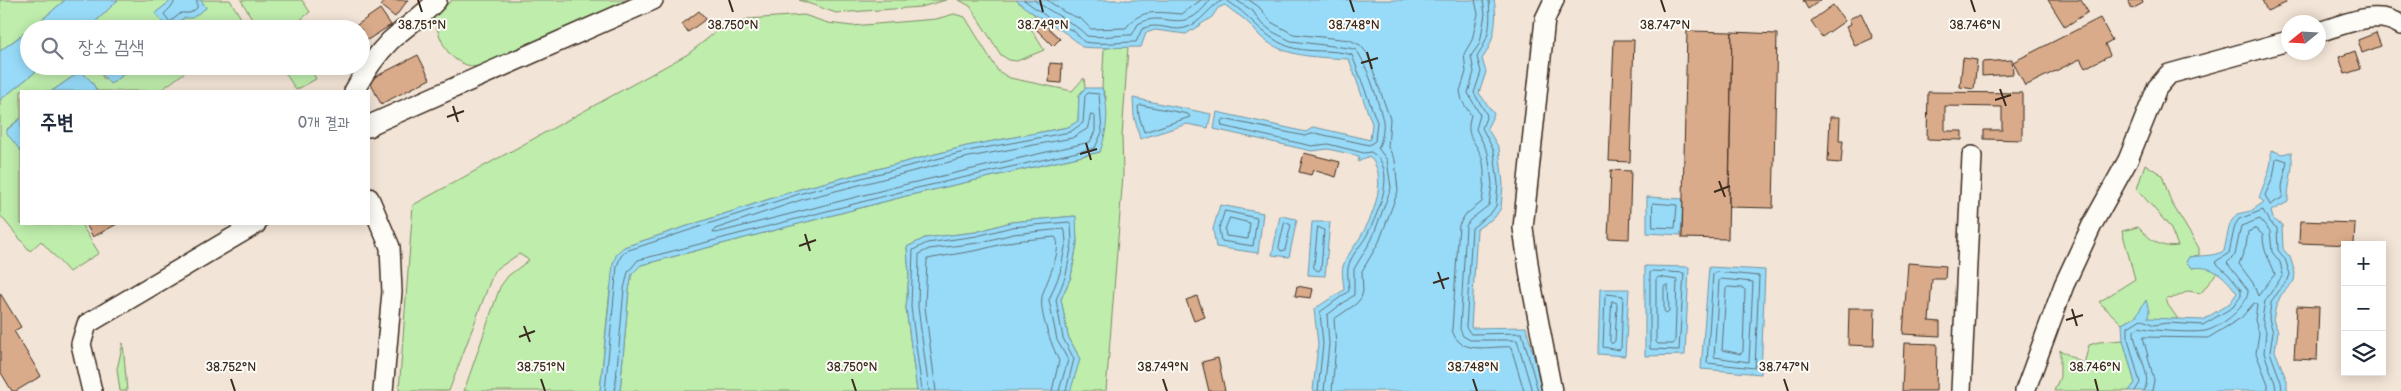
<!DOCTYPE html>
<html lang="ko">
<head>
<meta charset="utf-8">
<style>
	body { margin:0; font-family:"Balsamiq Sans","Poor Story",sans-serif; background:#f2f2f3; color:#1f2937 }
	.controls { position:absolute; right:15px; bottom:15px; display:grid; overflow:hidden; border-radius:0px; box-shadow:0 2px 12px #0003 }
	.controls button { width:45px; height:45px; display:grid; place-items:center; padding:0; border:0; border-bottom:1px solid #e0e1e3; background:#fff; color:#1f2937; font:25px sans-serif }
	.compass { position:absolute; left:2281px; top:15px; width:45px; height:45px; border-radius:50%; background:#fff; box-shadow:0 2px 12px #0003; rotate:252deg }
	.list { margin:0; padding:0; list-style:none }
	h2 { display:flex; justify-content:space-between; align-items:center; height:65px; margin:0; padding:0 20px; font-size:21px }
	h2 small { font-size:16px; font-weight:400; color:#747a83 }
	.icon { flex:none; width:28px; height:28px; fill:none; stroke:currentColor; stroke-width:2; stroke-linecap:round; stroke-linejoin:round }
	.map { position:relative; flex:none; width:2401px; height:391px; overflow:hidden }
	.search { position:absolute; background:#fff; box-shadow:0 2px 12px #0003; left:20px; top:20px; width:350px; height:55px; display:flex; align-items:center; gap:12px; box-sizing:border-box; padding:0 18px; border-radius:28px; color:#747a83; font-size:19px }
	.panel { position:absolute; background:#fff; box-shadow:0 2px 12px #0003; left:20px; top:90px; width:350px; height:135px; border-radius:0px }
	.map>svg:first-child { display:block }
	.green { fill:#beedac; stroke:#7c8c65 }
	.water { fill:#97dbf9; stroke:#7294a1 }
	.lines { fill:none; stroke-linecap:round; stroke-linejoin:round }
	.shore { stroke:#607176; stroke-width:1 }
	.building { fill:#d9ab8a; stroke:#3b2a1e }
	.minor-casing { stroke:#3b2a1e; stroke-width:22 }
	.minor { stroke:#fdfcf7; stroke-width:19 }
	.ticks { fill:none; stroke:#3b2a1e; stroke-width:2 }
	.ticks-label { font-size:12px; text-anchor:middle; fill:#3b2a1e; stroke:#fdfcf7; stroke-width:4; stroke-linejoin:round; paint-order:stroke }
</style>
</head>
<body>
<div class="map">
<svg width="2401" height="391" viewBox="0 0 2401 391">
	<rect width="100%" height="100%" fill="#f2e4d6"/>
	<filter id="ink" filterUnits="userSpaceOnUse"><feTurbulence type="fractalNoise" baseFrequency=".02" numOctaves="2"/><feDisplacementMap in="SourceGraphic" scale="10" xChannelSelector="R" yChannelSelector="G"/><feConvolveMatrix kernelMatrix="1 2 1 2 8 2 1 2 1" color-interpolation-filters="sRGB"/></filter>
	<g filter="url(#ink)">
		<!-- green -->
		<g class="green">
			<polygon points="0,0 65,0 39,22 0,51"/>
			<polygon points="118,0 172,0 156,13 168,29 152,29 145,23 137,29 88,29"/>
			<polygon points="201,0 230,0 246,26 242,29 171,29 184,18 206,8"/>
			<polygon points="241,0 302,0 310,12 289,29 258,29"/>
			<path d="M452,0H628L484,68C448,65 444,49 433,17Z"/>
			<polygon points="799,0 946,0 921,7 836,13"/>
			<polygon points="959,0 1016,0 1035,15 1030,27 1044,50 1017,61 1009,60 1001,55 970,6"/>
			<polygon points="954,14 965,17 998,71 1010,78 1072,91 1084,78 1085,88 1079,95 1078,122 1068,127 967,146 800,189 624,247 610,289 600,391 464,391 500,287 508,276 529,260 519,254 494,271 449,391 399,391 413,205 688,54 717,31 748,19 804,15 828,23 852,26 936,19"/>
			<polygon points="1113,46 1128,47 1122,137 1123,175 1106,391 1068,391 1080,359 1068,336 1061,299 1071,277 1077,243 1075,216 1011,222 976,232 925,238 907,247 909,275 906,308 917,391 620,391 629,290 632,274 641,265 906,196 1100,152 1106,97 1102,88 1104,49"/>
			<polygon points="43,66 96,66 104,79 121,77 123,73 118,66 193,66 160,91 97,91 92,82 78,73 52,91 21,91 21,118 7,129 21,151 21,224 81,224 99,253 69,272 41,241 30,251 0,215 0,100"/>
			<polygon points="281,66 309,66 316,79 296,90"/>
			<path d="M2145,164L2162,175L2171,202L2199,248V255L2189,257L2192,268L2202,266L2218,271L2201,293L2188,291L2176,297L2166,298L2168,305L2178,319L2155,320L2136,316L2122,324L2099,302L2135,279L2122,231L2138,227C2150,239 2160,249 2178,246L2170,227L2137,189Z"/>
			<polygon points="2123,340 2135,383 2129,391 2054,391 2060,377 2060,350 2084,364 2089,345 2099,342"/>
			<polygon points="123,343 127,391 120,391 117,369"/>
		</g>
		<!-- water -->
		<g class="water">
			<polygon points="65,0 118,0 88,29 31,29"/>
			<polygon points="172,0 201,0 206,8 192,18 184,18 168,29 155,13"/>
			<path d="M1016,0H1494C1498,19 1494,43 1482,59L1486,72L1479,93L1494,114L1487,128L1499,148L1503,184L1501,208L1495,217L1477,229L1471,328L1526,327L1543,391H1313L1318,344L1314,309L1344,290C1344,283 1341,273 1343,266C1347,255 1355,246 1361,236C1374,215 1389,175 1369,156L1358,162L1359,156L1328,149L1312,151L1214,129L1217,112L1306,132L1314,127L1370,140L1372,124L1349,59C1320,57 1290,58 1266,41C1257,35 1252,25 1244,19C1237,14 1231,10 1225,5L1218,8L1212,17L1186,34L1155,30L1146,33L1141,47C1121,47 1102,49 1082,47C1065,28 1036,19 1016,0Z"/>
			<polygon points="29,30 29,66 43,66 0,100 0,51"/>
			<polygon points="96,66 118,66 123,73 121,77 110,84"/>
			<polygon points="78,73 83,73 92,82 97,91 52,91"/>
			<path d="M1085,88H1102C1110,109 1107,131 1100,152L906,196L641,265L632,274L629,290L620,391H600L613,264L617,253L624,247L800,189L967,146L1068,127L1078,121L1079,95Z"/>
			<polygon points="1133,98 1211,114 1208,128 1187,124 1140,139 1134,116"/>
			<polygon points="21,118 21,151 7,134 7,130"/>
			<path d="M2271,150L2282,154L2291,152C2295,169 2287,185 2288,202L2271,211L2273,219L2282,225L2283,249L2290,257L2295,273L2294,281L2281,295L2276,306L2273,320L2278,331L2275,351L2287,381V391H2129L2135,383L2123,340L2122,324L2136,316L2146,300L2149,311L2148,318L2203,320L2230,303L2237,293C2225,276 2213,265 2192,268L2186,262L2189,257C2202,255 2212,257 2224,251L2230,223L2237,214L2251,211L2264,202L2259,198C2264,182 2273,168 2271,150Z"/>
			<polygon points="1647,197 1683,199 1681,235 1647,233"/>
			<polygon points="1220,205 1263,213 1258,253 1216,247 1213,229"/>
			<polygon points="1076,216 1077,243 1071,277 1061,299 1068,336 1080,359 1071,389 1068,391 917,391 906,308 909,275 907,247 925,238 976,232 1011,222"/>
			<polygon points="1280,216 1297,219 1289,257 1272,255"/>
			<polygon points="1312,222 1330,222 1325,276 1308,275"/>
			<polygon points="1645,266 1689,267 1685,355 1645,356"/>
			<polygon points="1709,267 1765,270 1761,374 1701,369"/>
			<polygon points="1600,289 1629,289 1625,356 1598,354"/>
		</g>
		<g class="lines">
			<!-- shore -->
			<g class="shore">
				<polyline points="175,0 173,5 164,14 170,22 181,13 190,13 197,8 197,0"/>
				<path d="M1024,0L1057,24L1074,31L1084,42C1102,45 1119,42 1136,42L1142,29C1157,21 1171,32 1185,28C1201,24 1209,6 1223,0"/>
				<path d="M1034,0C1051,13 1074,22 1087,36C1102,38 1117,35 1132,35L1138,24C1166,8 1182,39 1210,0"/>
				<path d="M1047,0L1064,12L1081,19L1091,29L1126,28C1141,7 1160,13 1182,14L1201,0"/>
				<path d="M1226,0C1249,13 1261,36 1287,46C1307,54 1332,48 1352,55L1377,122L1375,141L1369,145L1315,133L1305,136L1223,119L1221,121L1222,126L1312,146L1328,144L1364,153L1371,152C1399,168 1378,213 1367,235C1361,246 1350,256 1348,268C1347,276 1349,284 1349,291L1320,312L1323,344L1318,391"/>
				<path d="M1236,0L1253,11L1260,22L1273,32L1291,41L1349,48L1356,50C1367,63 1379,104 1383,121C1384,129 1382,141 1378,148L1387,160L1391,188L1372,239L1354,269V295L1327,315L1329,344L1324,391"/>
				<polyline points="1249,0 1259,7 1271,22 1293,34 1350,40 1360,45 1367,53 1390,119 1388,147 1395,160 1398,191 1379,242 1362,271 1363,291 1361,298 1356,304 1334,319 1336,345 1332,391"/>
				<path d="M1475,0L1478,14L1472,40L1464,54L1466,72L1460,91L1462,101L1471,115C1465,136 1473,138 1481,155C1486,168 1484,189 1482,202L1465,215L1459,225L1452,329C1458,357 1492,345 1511,347L1524,391"/>
				<polyline points="1483,0 1485,14 1480,43 1471,56 1474,72 1468,93 1480,115 1476,129 1488,153 1492,184 1489,205 1470,220 1466,226 1460,329 1463,336 1470,340 1517,340 1532,391"/>
				<path d="M1489,0C1491,25 1490,36 1477,57L1481,72L1474,93L1487,115L1482,128L1494,151L1498,184L1496,206L1491,213L1472,228L1466,328L1471,334L1522,333L1538,391"/>
				<polygon points="1141,105 1188,114 1190,117 1144,132 1139,116 1138,107"/>
				<polygon points="1091,115 1095,116 1095,131 1090,142 903,185 716,233 713,232 715,229 804,199 969,157 1072,138 1087,129"/>
				<polygon points="2278,158 2287,161 2282,187 2283,197 2270,205 2265,195 2273,178 2276,160"/>
				<polygon points="1653,203 1677,205 1675,228 1653,227"/>
				<polygon points="1225,211 1257,218 1253,246 1221,241 1219,229"/>
				<polygon points="1230,218 1250,223 1248,239 1226,236 1225,230"/>
				<polygon points="1285,222 1291,225 1285,250 1281,251 1279,248"/>
				<polygon points="1318,227 1324,230 1321,269 1318,271 1314,268"/>
				<path d="M2256,229L2263,235C2263,254 2270,258 2275,274L2258,296L2253,283L2239,264L2246,246L2248,232Z"/>
				<polygon points="1653,271 1684,273 1679,350 1650,349 1650,273"/>
				<polygon points="1716,272 1759,276 1755,368 1707,363 1713,274"/>
				<polygon points="1659,277 1677,280 1675,342 1673,344 1658,344 1656,342 1656,280"/>
				<polygon points="1721,279 1753,282 1749,362 1714,357 1719,281"/>
				<polygon points="1668,285 1669,311 1666,313 1664,311 1664,287"/>
				<polygon points="1728,287 1743,288 1745,290 1743,351 1741,354 1722,350 1726,289"/>
				<polygon points="1607,294 1623,296 1621,348 1619,350 1603,347 1605,297"/>
				<polygon points="1612,301 1617,303 1615,341 1612,344 1610,341"/>
				<polyline points="605,391 617,266 621,256 626,251 802,193 968,151 1070,132 1083,123 1085,96 1088,93 1099,94 1102,132 1095,148 904,191 638,260 628,272 624,289 615,391"/>
				<polyline points="922,391 911,307 913,250 927,243 977,236 1012,227 1069,222 1071,224 1072,243 1066,275 1056,300 1063,338 1074,359 1066,391"/>
				<polyline points="929,391 918,307 919,254 929,249 978,243 1013,234 1063,229 1065,231 1066,242 1060,273 1049,300 1057,340 1068,360 1059,391"/>
				<path d="M936,391L925,307L927,259L979,250L1014,241L1055,237C1064,246 1047,281 1043,293C1037,310 1052,345 1059,361L1052,391"/>
				<polyline points="2135,391 2140,383 2128,339 2128,327 2141,319 2154,325 2167,323 2203,325 2233,307 2241,296 2241,290 2229,275 2215,262 2229,253 2235,225 2239,219 2263,210 2269,222 2277,228 2278,250 2285,259 2290,274 2288,280 2277,292 2271,303 2269,319 2273,332 2270,352 2281,382 2282,391"/>
				<path d="M2144,391C2154,373 2133,349 2134,330L2140,327C2149,331 2195,333 2205,331C2220,328 2249,306 2248,290L2227,263L2235,255L2241,226L2260,219L2270,231L2272,252L2280,262L2283,275L2265,301L2262,319L2266,332L2264,353L2275,383L2276,391"/>
				<polyline points="2152,391 2154,380 2143,337 2208,338 2241,318 2254,303 2257,305 2255,320 2259,333 2256,353 2268,384 2268,391"/>
			</g>
		</g>
		<!-- building -->
		<g class="building">
			<polygon points="386,0 408,0 395,17 381,6"/>
			<polygon points="1803,0 1821,0 1808,9"/>
			<polygon points="2048,0 2081,0 2088,12 2065,27"/>
			<polygon points="2128,0 2142,0 2143,3 2132,9"/>
			<polygon points="2262,0 2285,0 2286,3 2267,11"/>
			<polygon points="1833,5 1845,21 1822,37 1811,21"/>
			<polygon points="380,9 391,25 361,44 361,29 351,29"/>
			<polygon points="699,11 706,19 688,32 682,24"/>
			<polygon points="1861,13 1873,38 1855,46 1846,27 1851,24 1849,19"/>
			<polygon points="2100,18 2112,40 2105,44 2110,55 2085,68 2080,59 2025,86 2013,62"/>
			<polygon points="1041,21 1060,39 1053,46 1035,28"/>
			<polygon points="1687,31 1732,32 1728,239 1682,238"/>
			<polygon points="1732,32 1777,34 1773,208 1729,207"/>
			<polygon points="2376,33 2381,46 2362,53 2358,40"/>
			<polygon points="1614,40 1634,40 1630,162 1609,161"/>
			<polygon points="2355,51 2361,69 2345,74 2339,57"/>
			<polygon points="418,55 430,79 381,104 369,80"/>
			<polygon points="1963,58 1977,60 1974,89 1960,87"/>
			<polygon points="2012,60 2013,74 1982,76 1982,62"/>
			<polygon points="1050,63 1062,64 1061,83 1049,82"/>
			<polygon points="1928,92 2022,93 2022,140 1984,139 1984,130 2002,130 2002,107 1945,106 1945,131 1962,131 1962,140 1927,139"/>
			<polygon points="1830,117 1840,117 1839,141 1843,141 1841,163 1828,162"/>
			<polygon points="1304,153 1340,162 1336,177 1313,170 1311,175 1299,172"/>
			<polygon points="1611,170 1631,171 1629,239 1608,238"/>
			<polygon points="2300,221 2355,223 2354,245 2299,243"/>
			<polygon points="86,224 117,224 93,237"/>
			<polygon points="1908,263 1946,266 1945,279 1932,279 1929,321 1940,322 1940,336 1903,334"/>
			<polygon points="1297,286 1313,289 1311,298 1295,296"/>
			<polygon points="0,293 21,327 14,331 41,376 16,391 12,391 0,371"/>
			<polygon points="1197,296 1205,317 1194,321 1186,300"/>
			<polygon points="2297,306 2319,307 2317,360 2294,359"/>
			<polygon points="1849,308 1875,308 1874,346 1848,345"/>
			<polygon points="1904,343 1937,344 1936,391 1902,391"/>
			<polygon points="1218,358 1225,391 1209,391 1202,362"/>
		</g>
		<g class="lines">
			<defs>
				<g id="minor">
					<path d="M2318,32C2345,25 2376,8 2401,25"/>
					<path d="M354,91C364,73 375,56 390,41C406,26 423,16 437,0"/>
					<polyline points="369,127 372,124 653,0"/>
					<polyline points="369,198 390,247 392,292 383,391"/>
					<polyline points="92,391 81,344 87,324 256,224"/>
					<polyline points="1552,391 1530,277 1523,228 1545,19 1554,0"/>
					<polyline points="1961,391 1972,156"/>
					<polyline points="2025,391 2064,285 2092,225 2128,160 2157,88 2169,74 2288,41"/>
				</g>
			</defs>
			<!-- minor casing -->
			<use href="#minor" class="minor-casing"/>
			<!-- minor -->
			<use href="#minor" class="minor"/>
		</g>
	</g>
	<!-- ticks -->
	<path class="ticks" d="M418,0L422,12M729,0L733,12M1040,0L1043,12M1350,0L1354,12M1661,0L1665,12M1971,0L1975,12M1367,52L1372,69M1361,63L1378,58M2000,89L2006,106M1995,100L2011,95M453,106L458,122M447,117L464,111M1086,143L1091,160M1080,154L1097,149M1719,181L1725,197M1714,192L1730,186M805,234L810,251M799,246L816,240M1438,272L1444,289M1433,283L1449,278M2072,309L2077,326M2066,320L2083,315M524,326L530,342M519,337L535,331M231,379L235,391M541,379L545,391M852,379L856,391M1163,379L1167,391M1473,379L1477,391M1784,379L1788,391M2095,379L2098,391"/>
	<g class="ticks-label">
		<text x="422" y="29">38.751°N</text>
		<text x="733" y="29">38.750°N</text>
		<text x="1043" y="29">38.749°N</text>
		<text x="1354" y="29">38.748°N</text>
		<text x="1665" y="29">38.747°N</text>
		<text x="1975" y="29">38.746°N</text>
		<text x="231" y="371">38.752°N</text>
		<text x="541" y="371">38.751°N</text>
		<text x="852" y="371">38.750°N</text>
		<text x="1163" y="371">38.749°N</text>
		<text x="1473" y="371">38.748°N</text>
		<text x="1784" y="371">38.747°N</text>
		<text x="2095" y="371">38.746°N</text>
	</g>
</svg>
<div class="controls">
<button>+</button>
<button>−</button>
<button><svg class="icon" aria-label="layers" viewBox="0 0 24 24"><path d="M12 4l9 5-9 5-9-5zM3 14l9 5 9-5"/></svg></button>
</div>
<svg class="compass" viewBox="-18 -18 36 36"><path d="M0-13l5 13h-10z" fill="#e53935"/><path d="M0 13l5-13h-10z" fill="#747a83"/></svg>
<div class="search"><svg class="icon" aria-label="search" viewBox="0 0 24 24"><circle cx="10" cy="10" r="6"/><path d="M15 15l6 6"/></svg>장소 검색</div>
<section class="panel">
<h2>주변<small>0개 결과</small></h2>
<ul class="list">
</ul>
</section>
</div>
</body>
</html>
